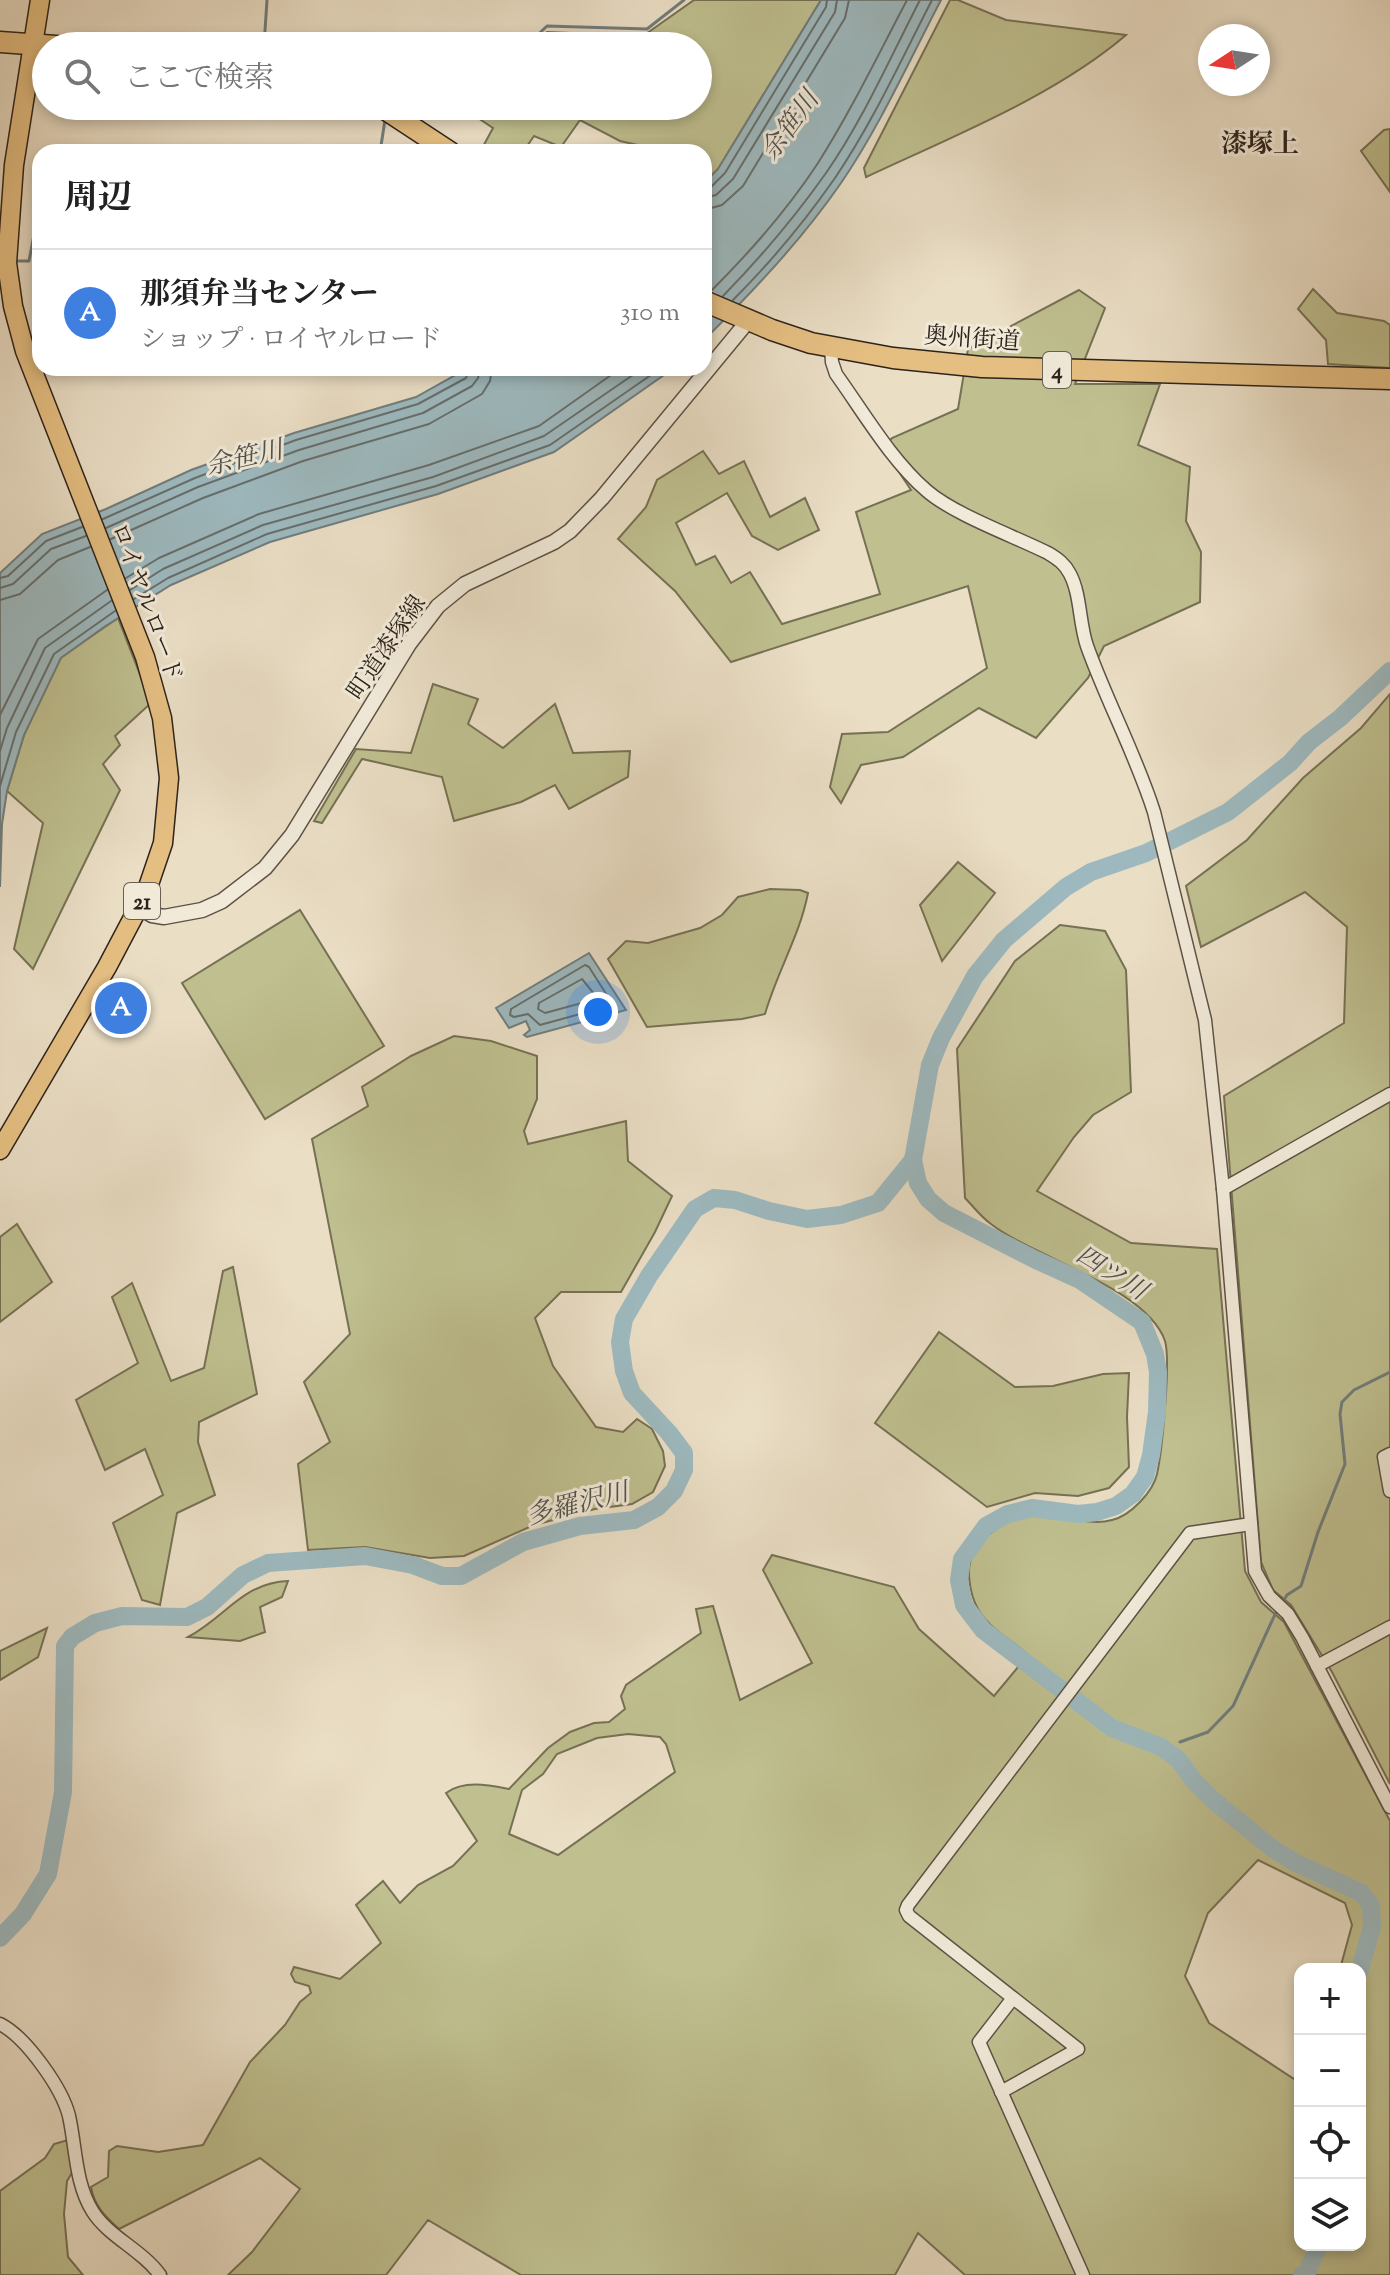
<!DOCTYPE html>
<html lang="ja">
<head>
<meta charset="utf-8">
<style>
	body { margin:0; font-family:"Sorts Mill Goudy","Noto Serif JP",serif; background:#f6f6f6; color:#222 }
	.controls { position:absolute; right:24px; bottom:24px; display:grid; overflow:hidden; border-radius:16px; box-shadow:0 4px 12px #0003 }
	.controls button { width:72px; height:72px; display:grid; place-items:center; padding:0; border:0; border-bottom:2px solid #e0e0e0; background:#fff; color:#222; font:40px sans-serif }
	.compass { position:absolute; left:1198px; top:24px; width:72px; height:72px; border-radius:50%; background:#fff; box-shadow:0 4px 12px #0003; rotate:258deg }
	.you { position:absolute; left:598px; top:1012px; width:28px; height:28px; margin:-20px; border:6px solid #fff; border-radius:50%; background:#1a73e8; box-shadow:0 0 0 12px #1a73e833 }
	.badge { display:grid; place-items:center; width:52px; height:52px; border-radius:50%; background:#111827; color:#fff; font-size:26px; font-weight:700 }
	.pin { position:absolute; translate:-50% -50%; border:4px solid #fff; box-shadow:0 2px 8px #0006 }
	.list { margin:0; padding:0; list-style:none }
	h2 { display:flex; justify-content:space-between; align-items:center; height:104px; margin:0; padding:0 32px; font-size:34px }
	h2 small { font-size:26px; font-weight:400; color:#767676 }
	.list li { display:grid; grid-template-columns:52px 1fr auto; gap:24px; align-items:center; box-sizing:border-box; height:128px; padding:0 32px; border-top:2px solid #e0e0e0 }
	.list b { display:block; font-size:30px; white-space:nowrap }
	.list p { margin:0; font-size:26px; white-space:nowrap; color:#767676 }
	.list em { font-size:26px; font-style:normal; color:#767676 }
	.icon { flex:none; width:44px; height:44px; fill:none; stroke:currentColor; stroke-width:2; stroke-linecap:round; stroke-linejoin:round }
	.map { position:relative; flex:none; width:1390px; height:2275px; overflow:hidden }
	.search { position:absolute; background:#fff; box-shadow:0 4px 12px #0003; left:32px; top:32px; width:680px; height:88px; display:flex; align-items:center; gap:20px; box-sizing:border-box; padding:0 28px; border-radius:44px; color:#767676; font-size:30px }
	.panel { position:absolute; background:#fff; box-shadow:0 4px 12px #0003; left:32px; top:144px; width:680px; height:232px; border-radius:24px }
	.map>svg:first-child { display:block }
	.green { fill:#bfbf8f; stroke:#767154; stroke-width:2; fill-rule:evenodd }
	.water { fill:#9db9bf; stroke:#717d7d; stroke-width:2 }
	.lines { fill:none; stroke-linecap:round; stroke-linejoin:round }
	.shore { stroke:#666e6c; stroke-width:2 }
	.stream { stroke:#717d7d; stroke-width:3 }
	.river { stroke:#9db9bf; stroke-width:18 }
	.minor-casing { stroke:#5d5245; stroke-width:15 }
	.tertiary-casing { stroke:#5d5245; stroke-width:17 }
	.primary-casing { stroke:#2e231a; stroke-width:21 }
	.trunk-casing { stroke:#2e231a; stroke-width:23 }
	.minor { stroke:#f1ead9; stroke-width:12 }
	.tertiary { stroke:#f1ead9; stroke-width:14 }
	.primary { stroke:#e5bf82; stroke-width:18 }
	.trunk { stroke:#e5bf82; stroke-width:20 }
	.labels { text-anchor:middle; stroke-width:6; stroke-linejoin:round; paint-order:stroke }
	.shield { fill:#f1ead9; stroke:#685f53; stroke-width:2 }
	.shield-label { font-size:22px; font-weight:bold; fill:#2e231a }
	.street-label { font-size:24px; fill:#2e231a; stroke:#f1ead9 }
	.water-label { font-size:26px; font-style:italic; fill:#4f504c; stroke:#f1ead9 }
	.neighbourhood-label { font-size:26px; font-weight:bold; fill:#2e231a; stroke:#f1ead9 }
</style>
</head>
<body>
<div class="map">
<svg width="1390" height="2275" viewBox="0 0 1390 2275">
	<rect width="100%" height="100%" fill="#eadec5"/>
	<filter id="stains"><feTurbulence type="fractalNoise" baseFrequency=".0025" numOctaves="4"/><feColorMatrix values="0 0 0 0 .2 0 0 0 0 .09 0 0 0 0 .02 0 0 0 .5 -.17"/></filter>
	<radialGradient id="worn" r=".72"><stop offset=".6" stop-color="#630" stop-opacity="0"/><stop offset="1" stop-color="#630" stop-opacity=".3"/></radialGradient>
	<!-- green -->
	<g class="green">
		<polygon points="694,0 821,0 718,169 704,183 704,152 658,152 655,149 620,141 580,120 561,147 534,136 523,152 480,152 493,128 460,106 698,106 698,46 533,46 547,32 643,36"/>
		<path d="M950,0H958L1006,20L1126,35C1055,96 951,137 866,177L864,168Z"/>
		<polygon points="1390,129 1390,192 1361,151 1384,130"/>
		<polygon points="1313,289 1337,313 1384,321 1390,325 1390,368 1328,364 1326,340 1298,309"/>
		<polygon points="1079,290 1105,308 1075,384 1160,384 1138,445 1190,467 1186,521 1201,552 1200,602 1104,646 1088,678 1036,738 979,708 903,757 861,765 841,803 830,787 842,734 888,732 987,668 968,586 731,662 675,591 618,539 646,507 657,480 703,451 719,474 744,461 770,517 805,498 819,530 778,550 752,536 727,493 676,523 696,565 715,556 731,583 750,572 782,624 880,594 856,512 911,490 883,448 892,438 958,409 968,349"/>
		<polygon points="118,618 151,703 115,736 120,745 103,764 120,790 33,969 14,949 43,823 7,791 24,735 60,658"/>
		<polygon points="433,684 478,699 468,724 503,748 555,704 573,753 630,751 628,777 569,809 555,785 521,802 454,821 442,777 362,759 322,823 314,821 356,749 411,753"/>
		<polygon points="1390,694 1390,1784 1332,1672 1291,1605 1273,1590 1261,1562 1224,1096 1344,1023 1347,927 1305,892 1201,947 1186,886 1247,840 1303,778 1361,728"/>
		<polygon points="958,862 995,893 942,961 920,905"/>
		<path d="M770,889L800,890L808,893C800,935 777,972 765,1014L742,1019L647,1027L608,959L626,941L648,943L700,928L722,915L738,897Z"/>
		<polygon points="300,910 384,1046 265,1119 182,983"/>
		<path d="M1060,925L1105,931L1126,970L1131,1092L1093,1115L1074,1137L1037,1191L1131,1243L1217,1249L1245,1571L1261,1602L1284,1622L1390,1821V2275H965L918,2233L895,2275H521L428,2220L386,2275H228L252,2252L300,2189L260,2158L119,2229C106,2217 94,2206 91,2187L108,2177L109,2151L117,2146L158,2152L203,2145L250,2062L285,2025L300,2002L311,1993L309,1986L295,1982L291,1974L294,1967L340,1979L381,1943L356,1905L383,1881L400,1903L418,1885L453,1866L477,1841L446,1793C464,1780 488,1785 509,1789L548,1748L570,1732L594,1723L609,1722L625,1709L621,1696L626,1685L701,1633L696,1609L713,1606L740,1700L812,1663L763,1570L772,1555L894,1587L919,1629L994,1696L1028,1655C1011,1639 985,1627 976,1605C971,1595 967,1575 970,1563C976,1536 1014,1514 1040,1513C1063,1513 1086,1527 1112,1520C1130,1516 1153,1492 1157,1474C1162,1451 1171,1361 1165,1341C1147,1288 1033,1257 991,1224C981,1217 973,1206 965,1198L957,1049L1015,961ZM628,1734L660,1737L666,1744L675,1772L558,1855L509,1834L522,1790L543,1774L557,1754L597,1738ZM1258,1860L1345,1903L1352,1925L1340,1969H1360V2245H1300V2072L1294,2079L1209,2023L1185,1976L1208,1913Z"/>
		<polygon points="454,1036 491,1041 537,1056 537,1099 524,1131 528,1144 626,1121 628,1161 672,1196 655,1232 621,1292 561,1292 535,1318 553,1366 596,1427 623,1432 637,1419 652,1429 663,1451 665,1466 653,1492 632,1504 595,1509 534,1525 464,1556 430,1558 365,1547 308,1550 298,1464 330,1442 304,1382 350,1334 312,1139 368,1106 362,1087 411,1056"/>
		<polygon points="17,1224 52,1282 0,1322 0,1237"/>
		<polygon points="233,1267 257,1394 199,1422 198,1442 215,1495 177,1513 160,1605 142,1600 113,1523 163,1495 145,1449 105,1470 76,1400 138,1363 112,1297 132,1283 171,1381 204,1368 223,1271"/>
		<polygon points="939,1332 1015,1387 1053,1386 1103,1374 1129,1373 1127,1417 1129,1467 1109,1488 1078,1496 1035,1493 987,1507 875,1423"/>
		<path d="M288,1581L282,1597L260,1607L265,1632L240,1641L188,1637C226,1617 242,1583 288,1581Z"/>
		<polygon points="47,1628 38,1657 0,1680 0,1651"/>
		<polygon points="68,2140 73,2171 67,2181 64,2214 68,2257 83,2275 0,2275 0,2191 45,2158 54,2144"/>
	</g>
	<!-- water -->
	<g class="water">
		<path d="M821,0H941C909,61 880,126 841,183C801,241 753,291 704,340V183L718,169Z"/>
		<polygon points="468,368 674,368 554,452 438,494 270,542 171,585 104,627 61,658 24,735 7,791 2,824 0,887 0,573 42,534 106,509 191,470 294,433 416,397"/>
		<polygon points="589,953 626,1010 527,1037 524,1035 530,1030 526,1021 509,1028 496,1008"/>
	</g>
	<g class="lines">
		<!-- shore -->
		<g class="shore">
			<polyline points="704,188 712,186 725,173 826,7 827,0"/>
			<polyline points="704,198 716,195 733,179 835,12 837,0"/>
			<polyline points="704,210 722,205 743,186 845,18 849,0"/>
			<path d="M711,291C750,252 788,209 818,163C851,111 878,55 907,0"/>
			<path d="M723,296C760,258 795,217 826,173C863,120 890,58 920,0"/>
			<path d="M733,300C770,263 805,221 835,178C873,122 901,60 932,0"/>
			<polyline points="103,519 195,478 296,440 418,404 466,378 470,368"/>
			<polyline points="106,528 198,487 299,450 423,413 472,386 478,378 480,368"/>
			<polyline points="111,539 203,498 303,461 429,424 482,394 490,381 492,368"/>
			<polyline points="0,578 8,576 46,541 82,527"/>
			<polyline points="126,578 159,558 259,514 429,465 539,426 621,368"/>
			<polyline points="0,588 13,584 51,549 86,536"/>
			<polyline points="130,590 163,569 263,525 433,477 544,436 643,368"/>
			<polyline points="134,599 168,578 267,534 436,486 550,445 661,368"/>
			<polyline points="0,600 20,594 58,560 90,547"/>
			<polyline points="0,715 38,639 107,590"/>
			<polyline points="0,751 7,728 45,648 111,601"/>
			<polyline points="0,786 16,732 54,654 115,611"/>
			<polygon points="585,965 589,967 610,1000 609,1006 540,1025 528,1014 514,1017 510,1015 511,1009"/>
			<polygon points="582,979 595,995 593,1000 545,1013 538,1009 539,1003"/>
		</g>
		<!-- stream -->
		<g class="stream">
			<polyline points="264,46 267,0"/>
			<polyline points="526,46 547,26 647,29 684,0"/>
			<polyline points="380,152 385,120"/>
			<polyline points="16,261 29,261 34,235 40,228"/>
			<polyline points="1282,1603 1287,1595 1301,1586 1318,1532 1345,1464 1340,1414 1342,1402 1354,1390 1390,1372"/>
			<polyline points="1180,1742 1208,1732 1233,1706 1277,1610"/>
		</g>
		<!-- river -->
		<g class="river">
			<polyline points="0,1938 23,1914 48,1874 63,1792 65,1646 72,1637 95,1623 122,1616 187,1617 207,1607 243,1575 268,1563 365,1556 413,1565 442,1576 461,1576 523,1542 580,1526 634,1520 658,1507 674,1491 684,1470 684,1453 669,1433 632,1393 624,1371 620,1342 624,1319 649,1276 695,1209 714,1198 735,1200 769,1211 807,1219 841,1215 878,1203 913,1160"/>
			<polyline points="1360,1970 1372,1926 1371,1906 1362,1893 1296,1863 1272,1848 1213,1800 1194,1781 1178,1759 1161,1747 1112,1728 983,1630 964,1605 959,1580 962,1559 986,1526 1008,1514 1032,1508 1078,1514 1097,1512 1116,1506 1133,1494 1145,1477 1151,1455 1157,1412 1158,1372 1155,1354 1142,1322 1080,1280 1036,1260 944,1213 928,1199 918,1183 913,1160 930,1065 941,1038 975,976 1004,940 1066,887 1091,872 1146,853 1228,812 1290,763 1309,742 1340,718 1390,671"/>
			<polyline points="1302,2275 1307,2272 1319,2245"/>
		</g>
		<defs>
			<g id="minor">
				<path d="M831,347L832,362L836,374C864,413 891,460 927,491C955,515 1014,536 1048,553C1058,559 1065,564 1070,574C1081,595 1079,623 1087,646C1107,702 1136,755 1154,812L1205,1020L1223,1189L1255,1571L1269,1596L1288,1614L1302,1637L1390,1807"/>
				<polyline points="1223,1189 1390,1094"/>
				<polyline points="1390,1454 1384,1457 1390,1491"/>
				<polyline points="1317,1666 1390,1627"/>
				<polyline points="1013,1998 979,2042 1083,2275"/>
				<path d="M0,2024C26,2037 62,2088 69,2116C76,2147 75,2184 93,2212C109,2237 142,2250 160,2275"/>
				<polyline points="1001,2092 1078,2049 909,1916 906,1910 908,1905 1190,1533 1251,1524"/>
			</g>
			<polyline id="tertiary" points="138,907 152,915 164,917 202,910 222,901 265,868 292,835 409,644 438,606 465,584 554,542 570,531 602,498 748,321"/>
			<polyline id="primary" points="0,1150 107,967 146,893 163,843 169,778 162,718 145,657 25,351 13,306 7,263 14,165 40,0"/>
			<g id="trunk">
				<polyline points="0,42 56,46"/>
				<polyline points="380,106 450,152"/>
				<polyline points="704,301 772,330 811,343 893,358 982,367 1390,379"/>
			</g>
		</defs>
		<!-- minor casing -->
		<use href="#minor" class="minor-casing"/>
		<!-- tertiary casing -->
		<use href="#tertiary" class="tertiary-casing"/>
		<!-- primary casing -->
		<use href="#primary" class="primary-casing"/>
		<!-- trunk casing -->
		<use href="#trunk" class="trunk-casing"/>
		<!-- minor -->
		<use href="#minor" class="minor"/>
		<!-- tertiary -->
		<use href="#tertiary" class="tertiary"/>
		<!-- primary -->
		<use href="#primary" class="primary"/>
		<!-- trunk -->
		<use href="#trunk" class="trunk"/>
	</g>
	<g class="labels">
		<!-- shield labels -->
		<g class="shield">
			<rect x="1043" y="352" width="28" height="36" rx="6"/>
			<rect x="124" y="883" width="36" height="36" rx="6"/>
		</g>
		<g class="shield-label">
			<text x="1057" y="378">4</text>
			<text x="142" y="909">21</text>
		</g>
		<!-- street labels -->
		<g class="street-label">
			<text transform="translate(972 338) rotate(4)" y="8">奥州街道</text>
			<text transform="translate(147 602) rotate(70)" y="8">ロイヤルロード</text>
			<text transform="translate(386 647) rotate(-56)" y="8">町道漆塚線</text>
		</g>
		<!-- water labels -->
		<g class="water-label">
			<text transform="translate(789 125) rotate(-54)" y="9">余笹川</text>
			<text transform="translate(244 457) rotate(-13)" y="9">余笹川</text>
			<text transform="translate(1112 1272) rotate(32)" y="9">四ツ川</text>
			<text transform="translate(577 1503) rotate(-14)" y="9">多羅沢川</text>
		</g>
		<!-- neighbourhood labels -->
		<g class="neighbourhood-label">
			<text x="1260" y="152">漆塚上</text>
		</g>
	</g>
	<rect width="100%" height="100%" filter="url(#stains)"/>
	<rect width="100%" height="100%" fill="url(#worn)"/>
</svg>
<div class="controls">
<button>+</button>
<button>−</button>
<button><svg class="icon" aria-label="locate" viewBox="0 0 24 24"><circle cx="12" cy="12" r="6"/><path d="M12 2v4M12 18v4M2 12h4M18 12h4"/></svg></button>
<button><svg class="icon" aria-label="layers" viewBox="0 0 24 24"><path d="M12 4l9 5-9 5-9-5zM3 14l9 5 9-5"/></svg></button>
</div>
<svg class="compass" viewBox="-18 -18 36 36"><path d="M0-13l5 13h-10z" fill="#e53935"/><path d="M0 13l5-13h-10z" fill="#767676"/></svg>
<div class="you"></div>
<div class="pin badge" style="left:121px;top:1008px;background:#3f7fe0">A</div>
<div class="search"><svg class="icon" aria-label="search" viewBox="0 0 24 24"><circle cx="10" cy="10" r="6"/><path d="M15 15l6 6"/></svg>ここで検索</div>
<section class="panel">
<h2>周辺<small></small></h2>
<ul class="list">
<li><span class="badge" style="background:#3f7fe0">A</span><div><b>那須弁当センター</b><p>ショップ · ロイヤルロード</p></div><em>310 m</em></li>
</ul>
</section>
</div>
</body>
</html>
